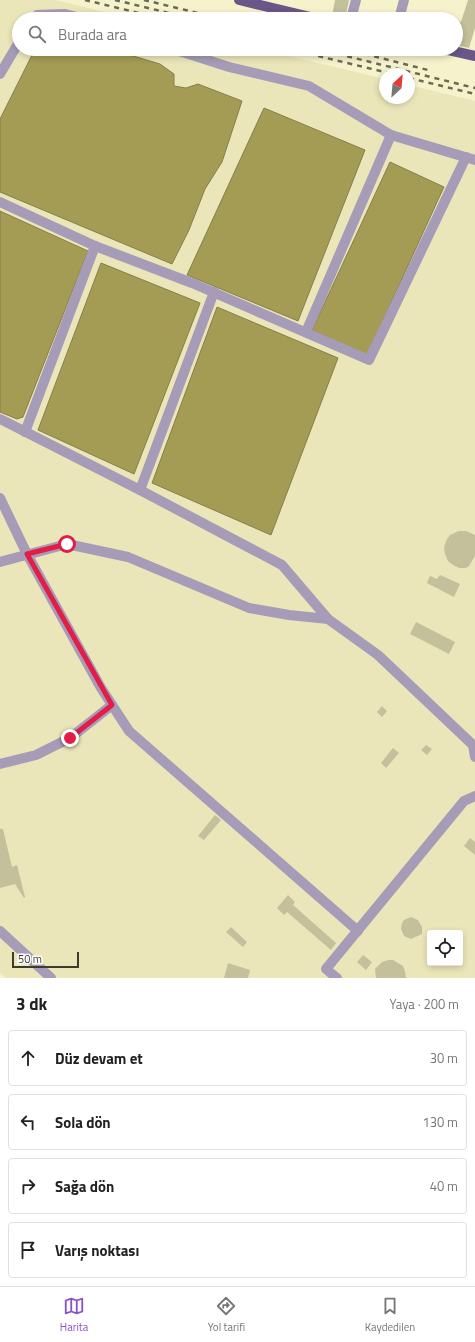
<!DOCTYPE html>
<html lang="tr">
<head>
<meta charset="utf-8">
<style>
	body { margin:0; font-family:"Titillium Web",sans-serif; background:#f2f2f2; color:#222 }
	.controls { position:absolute; right:12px; bottom:12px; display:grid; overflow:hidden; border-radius:4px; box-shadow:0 2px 6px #0003 }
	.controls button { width:36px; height:36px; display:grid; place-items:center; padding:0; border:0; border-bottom:1px solid #e0e0e0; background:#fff; color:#222; font:20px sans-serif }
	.compass { position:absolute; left:379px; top:68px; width:36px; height:36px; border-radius:50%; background:#fff; box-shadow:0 2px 6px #0003; rotate:26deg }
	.scale { position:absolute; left:12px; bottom:10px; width:67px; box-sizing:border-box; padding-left:4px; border:2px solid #3c3b2c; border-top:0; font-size:11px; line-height:14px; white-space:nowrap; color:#3c3b2c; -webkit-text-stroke:3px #fff; paint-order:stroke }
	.stop { position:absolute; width:12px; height:12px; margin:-9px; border:3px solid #e11d48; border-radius:50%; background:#fff }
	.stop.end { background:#e11d48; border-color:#fff; box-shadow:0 1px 4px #0008 }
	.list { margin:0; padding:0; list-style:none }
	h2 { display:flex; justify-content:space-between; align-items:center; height:52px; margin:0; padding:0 16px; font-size:17px }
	h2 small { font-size:13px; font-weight:400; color:#767676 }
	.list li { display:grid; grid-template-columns:26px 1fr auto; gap:12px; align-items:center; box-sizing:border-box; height:56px; margin:0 8px 8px; padding:0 8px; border:1px solid #e0e0e0; border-radius:4px }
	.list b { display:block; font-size:15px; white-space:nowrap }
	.list em { font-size:13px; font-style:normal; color:#767676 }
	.icon { flex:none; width:22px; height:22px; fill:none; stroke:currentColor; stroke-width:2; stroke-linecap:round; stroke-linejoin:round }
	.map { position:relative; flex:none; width:475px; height:978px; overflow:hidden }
	.search { position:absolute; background:#fff; box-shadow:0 2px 6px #0003; left:12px; right:12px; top:12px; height:44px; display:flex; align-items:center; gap:10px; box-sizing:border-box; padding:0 14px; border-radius:22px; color:#767676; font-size:15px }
	.sheet { height:308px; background:#fff }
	nav { display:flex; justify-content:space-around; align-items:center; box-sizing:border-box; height:56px; border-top:1px solid #e0e0e0; background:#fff; font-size:11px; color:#767676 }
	nav a { display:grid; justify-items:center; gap:2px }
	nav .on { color:#8a52c9 }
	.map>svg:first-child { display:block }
	.built { fill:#ebe6b9; fill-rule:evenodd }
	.water { fill:#a49c54; stroke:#857f48 }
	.building { fill:#c3c09b }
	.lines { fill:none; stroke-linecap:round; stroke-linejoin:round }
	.minor { stroke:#a69cb8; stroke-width:10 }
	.major { stroke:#6a5687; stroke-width:10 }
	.rail { stroke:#6b6a55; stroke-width:2.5; stroke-dasharray:5 5; stroke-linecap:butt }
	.route { stroke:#e11d48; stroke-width:5 }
</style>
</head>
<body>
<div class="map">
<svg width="475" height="978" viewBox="0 0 475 978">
	<rect width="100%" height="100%" fill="#f5f2cc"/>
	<!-- built -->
	<path class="built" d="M0,0H56L133,19H19V49H259L385,79V98H409V85L475,101V978H6L0,973ZM430,933H460V963H430Z"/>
	<!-- water -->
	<g class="water">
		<polygon points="35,49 110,49 160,64 174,74 174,86 186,88 198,84 242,101 222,162 205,189 189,230 172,264 0,192 0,119"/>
		<polygon points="264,108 365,150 298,321 187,275"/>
		<polygon points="390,162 444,187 367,355 312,330"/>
		<polygon points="0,211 88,251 23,417 17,419 0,412"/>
		<polygon points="101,263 200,303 134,474 38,430"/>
		<polygon points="217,307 338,358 271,535 152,483"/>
	</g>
	<!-- building -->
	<g class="building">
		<polygon points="335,0 349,0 345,19 332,16"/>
		<polygon points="468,0 475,0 475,28 469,48 456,45 456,20 461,22"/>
		<polygon points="459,531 466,531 475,535 475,556 469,566 466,568 459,568 453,565 448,561 445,554 444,548 446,541 450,535"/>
		<polygon points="440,575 460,584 454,597 427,583 430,576 437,579"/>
		<polygon points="416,622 455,642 449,654 410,634"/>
		<polygon points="382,706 387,711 382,717 377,712"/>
		<polygon points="426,745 432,749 427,755 421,750"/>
		<polygon points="393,748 399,753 386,768 381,763"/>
		<polygon points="215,815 221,820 204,840 198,836"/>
		<polygon points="0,829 3,829 12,867 17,865 25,897 24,898 15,884 0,888"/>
		<polygon points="470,838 475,842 475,855 464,846"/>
		<polygon points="288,895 295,902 293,905 336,943 331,950 287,912 284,915 277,908"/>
		<polygon points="411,917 418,920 422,927 422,934 411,939 404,936 401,929 402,923 404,920"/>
		<polygon points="231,927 247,942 243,947 226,932"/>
		<polygon points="363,955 372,962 366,970 357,962"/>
		<polygon points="388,960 393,960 403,966 405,971 406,978 376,978 375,969 382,962"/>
		<polygon points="228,963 250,970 248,978 224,978"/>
	</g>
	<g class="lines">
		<!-- minor -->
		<g class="minor">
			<polyline points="34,19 37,15 65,14 85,19"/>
			<polyline points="351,19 356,0"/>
			<polyline points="399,19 404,0"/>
			<polyline points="173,49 229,67 309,86 391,135"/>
			<polyline points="0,74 19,42"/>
			<polyline points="0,202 95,246 192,283 369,360 466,157"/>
			<polyline points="306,332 391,135 475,160"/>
			<polyline points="0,419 140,490 282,565 328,619 378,655 473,745 475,757"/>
			<polyline points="25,432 95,246"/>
			<polyline points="140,490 214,292"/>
			<polyline points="0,498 27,554 101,688 129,731 358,931"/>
			<polyline points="0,562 67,544 128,557 249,608 289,615 328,619"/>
			<polyline points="0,764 36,755 70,738 112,705"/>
			<polyline points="0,931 51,978"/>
			<polyline points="337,978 326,969 464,801 475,796"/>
		</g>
		<!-- major -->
		<g class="major">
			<polyline points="239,0 319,19"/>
			<polyline points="444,49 475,56"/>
		</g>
		<!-- rail -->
		<g class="rail">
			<polyline points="85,0 164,19"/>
			<polyline points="115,0 194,19"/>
			<polyline points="144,0 223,19"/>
			<polyline points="289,49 393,74"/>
			<polyline points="318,49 475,88"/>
			<polyline points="345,49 428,70"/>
			<polyline points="409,78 475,94"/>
		</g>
	</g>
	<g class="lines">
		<!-- route -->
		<polyline class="route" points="67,544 27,554 112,705 70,738"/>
	</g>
</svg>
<div class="controls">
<button><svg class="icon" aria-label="locate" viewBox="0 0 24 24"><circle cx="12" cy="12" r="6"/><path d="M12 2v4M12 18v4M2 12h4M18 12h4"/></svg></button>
</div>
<svg class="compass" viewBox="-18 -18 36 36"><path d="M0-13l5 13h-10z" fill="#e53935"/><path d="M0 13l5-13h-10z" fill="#767676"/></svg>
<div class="scale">50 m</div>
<div class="stop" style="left:67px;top:544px"></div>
<div class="stop end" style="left:70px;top:738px"></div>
<div class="search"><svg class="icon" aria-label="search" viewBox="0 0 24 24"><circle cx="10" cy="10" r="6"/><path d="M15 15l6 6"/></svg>Burada ara</div>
</div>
<section class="sheet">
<h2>3 dk<small>Yaya · 200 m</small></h2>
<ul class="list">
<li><svg class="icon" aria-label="ahead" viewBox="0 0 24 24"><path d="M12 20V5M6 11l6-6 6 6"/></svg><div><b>Düz devam et</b></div><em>30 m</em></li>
<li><svg class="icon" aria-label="left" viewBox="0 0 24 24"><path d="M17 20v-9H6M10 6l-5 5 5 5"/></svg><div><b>Sola dön</b></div><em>130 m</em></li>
<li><svg class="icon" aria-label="right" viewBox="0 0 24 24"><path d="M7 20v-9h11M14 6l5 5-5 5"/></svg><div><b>Sağa dön</b></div><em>40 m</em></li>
<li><svg class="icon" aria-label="arrive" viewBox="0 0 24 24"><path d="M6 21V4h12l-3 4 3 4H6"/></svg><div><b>Varış noktası</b></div></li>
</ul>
</section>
<nav>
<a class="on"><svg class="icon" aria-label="map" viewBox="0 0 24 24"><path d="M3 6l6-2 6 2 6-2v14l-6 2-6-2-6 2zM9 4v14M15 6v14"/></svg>Harita</a>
<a><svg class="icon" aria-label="directions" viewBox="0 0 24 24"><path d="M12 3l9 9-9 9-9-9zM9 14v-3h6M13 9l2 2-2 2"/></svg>Yol tarifi</a>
<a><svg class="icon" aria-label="saved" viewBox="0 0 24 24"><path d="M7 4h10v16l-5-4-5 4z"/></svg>Kaydedilen</a>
</nav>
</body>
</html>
